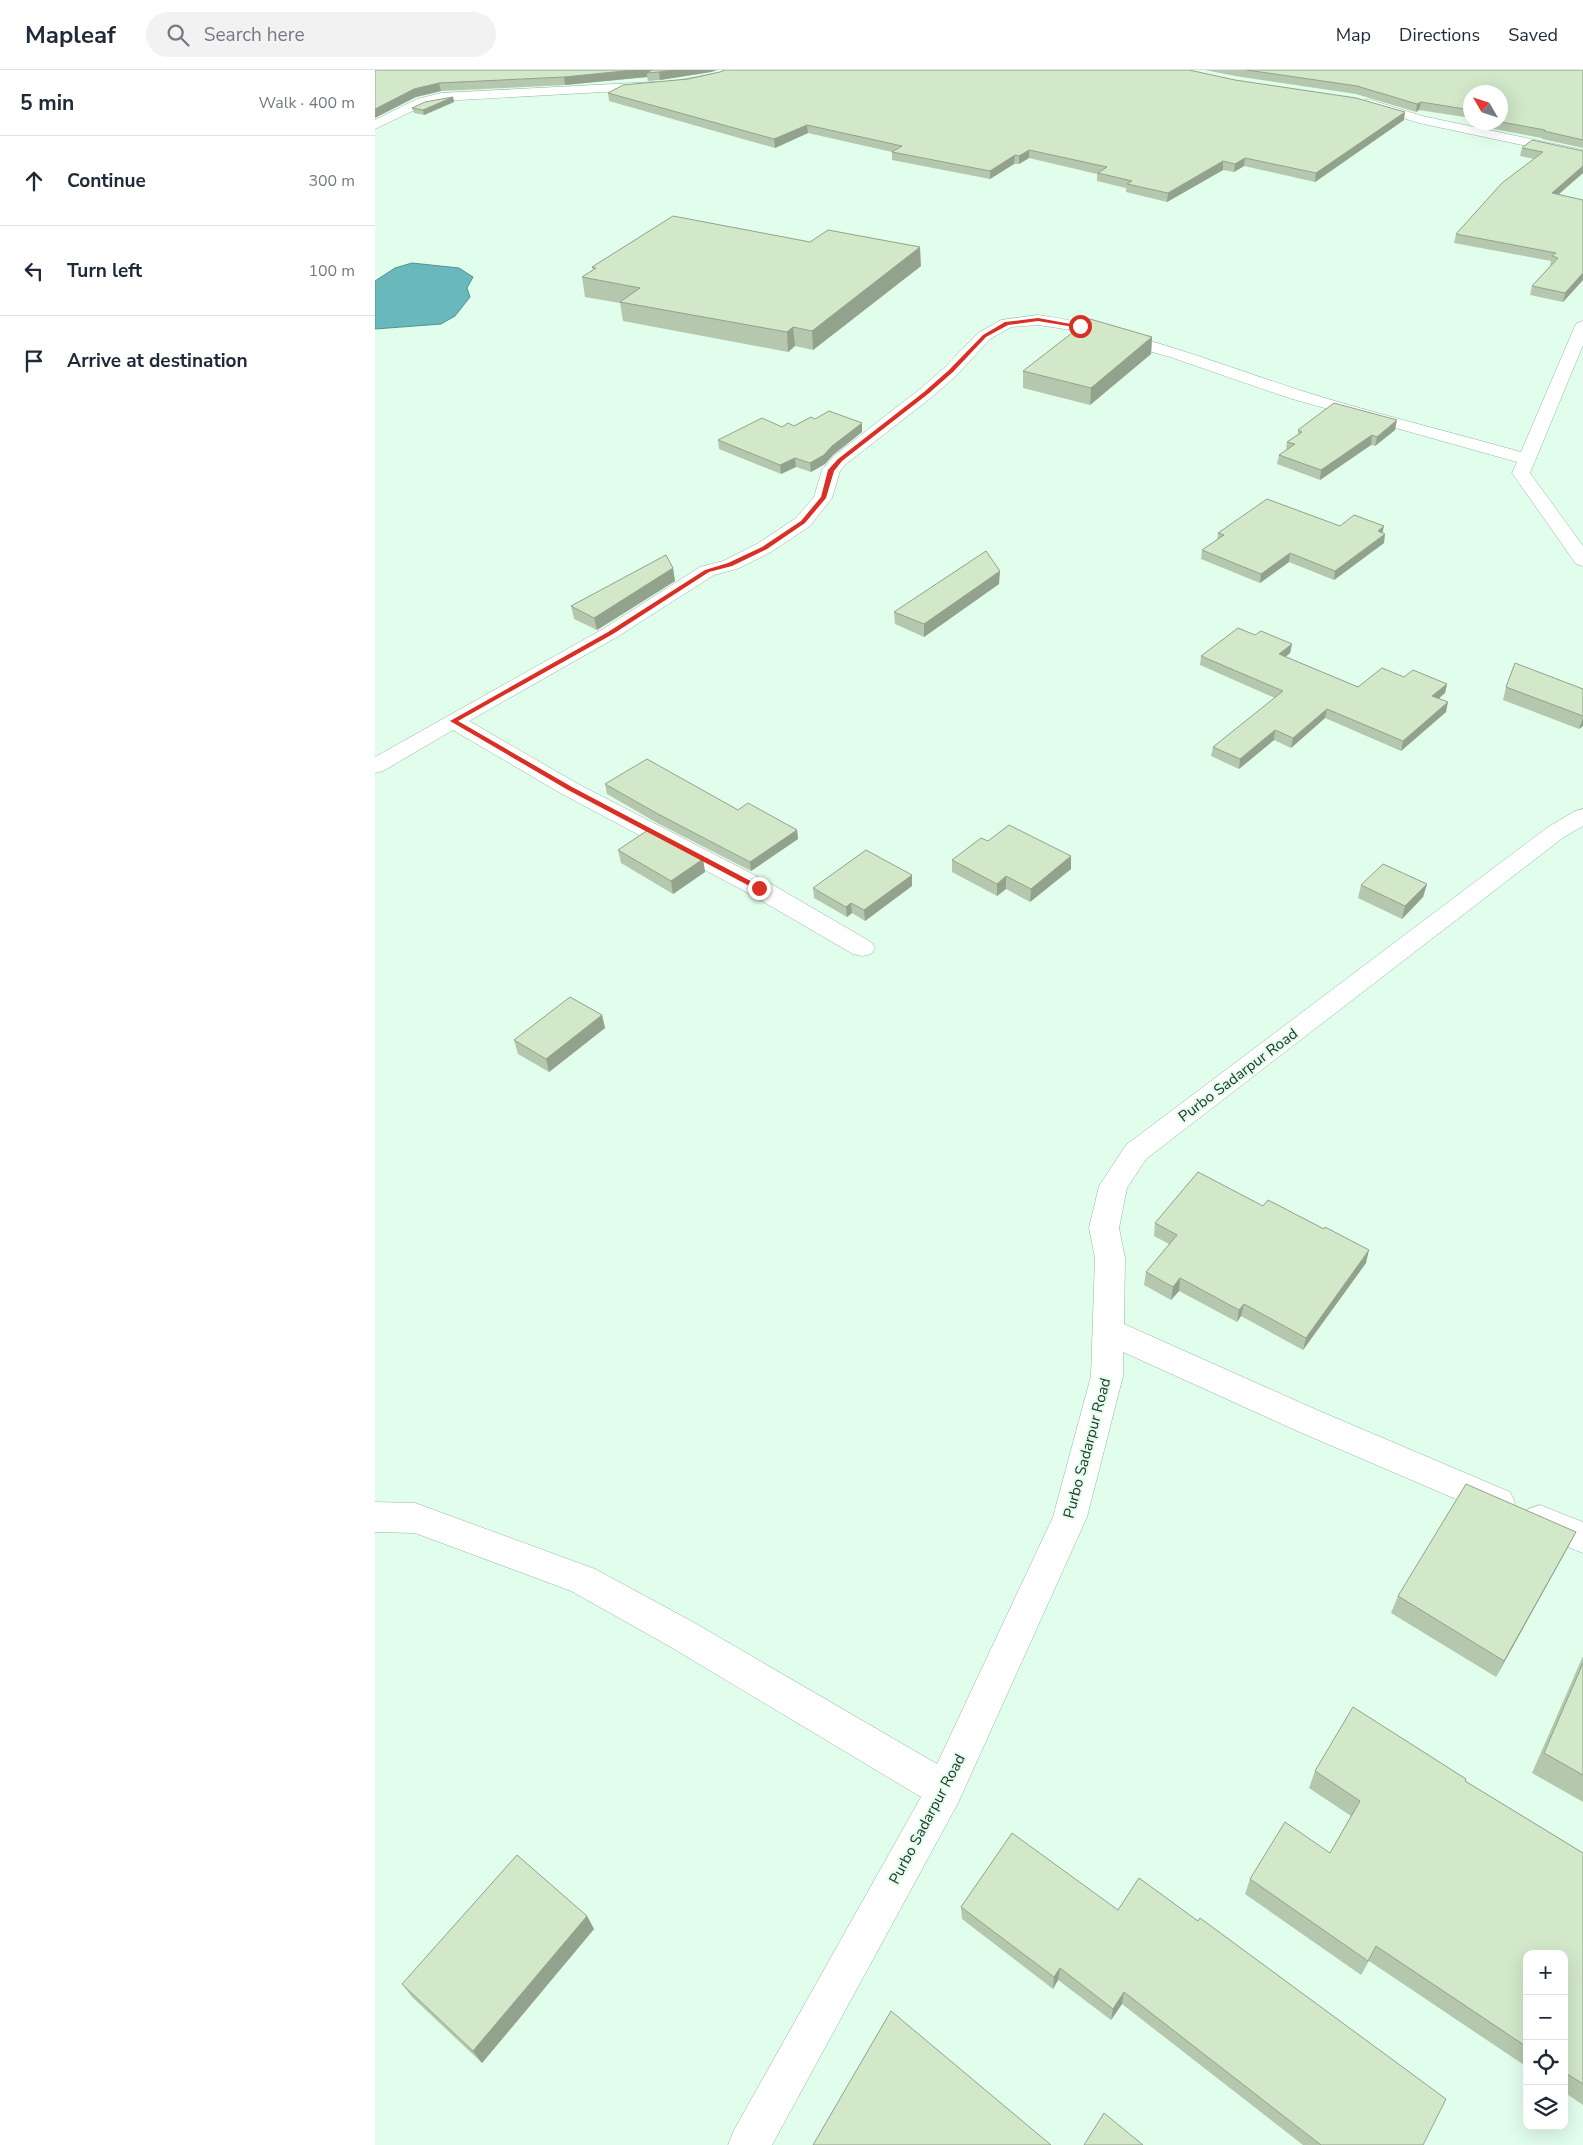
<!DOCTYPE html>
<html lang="en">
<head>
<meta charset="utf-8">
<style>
	body { margin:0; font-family:"Nunito Sans",sans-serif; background:#f2f2f3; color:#1f2937 }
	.controls { position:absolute; right:15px; bottom:15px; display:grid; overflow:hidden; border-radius:10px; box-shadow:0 5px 20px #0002 }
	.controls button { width:45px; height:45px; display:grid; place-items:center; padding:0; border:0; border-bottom:1px solid #e0e1e3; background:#fff; color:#1f2937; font:25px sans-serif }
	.compass { position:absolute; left:1088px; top:15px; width:45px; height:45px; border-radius:50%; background:#fff; box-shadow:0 5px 20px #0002; rotate:309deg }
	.stop { position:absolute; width:15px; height:15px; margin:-11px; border:4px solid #d93025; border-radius:50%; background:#fff }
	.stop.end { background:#d93025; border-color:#fff; box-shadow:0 1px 5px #0008 }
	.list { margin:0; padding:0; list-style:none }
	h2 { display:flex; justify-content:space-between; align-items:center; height:65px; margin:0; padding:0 20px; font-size:21px }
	h2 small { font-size:16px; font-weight:400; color:#747a83 }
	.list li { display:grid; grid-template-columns:32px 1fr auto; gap:15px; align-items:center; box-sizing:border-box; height:90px; padding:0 20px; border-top:1px solid #e0e1e3 }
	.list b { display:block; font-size:19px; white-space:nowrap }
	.list em { font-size:16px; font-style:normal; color:#747a83 }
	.icon { flex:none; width:28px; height:28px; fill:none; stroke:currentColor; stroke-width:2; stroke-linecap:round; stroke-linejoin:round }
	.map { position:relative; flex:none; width:1208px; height:2075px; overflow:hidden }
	header { display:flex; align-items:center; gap:30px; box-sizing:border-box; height:70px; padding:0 25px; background:#fff; border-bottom:1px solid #e0e1e3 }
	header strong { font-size:24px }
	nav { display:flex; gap:28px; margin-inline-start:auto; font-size:18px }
	.search { width:350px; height:45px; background:#f2f2f3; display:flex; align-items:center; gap:12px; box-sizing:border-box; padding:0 18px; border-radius:28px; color:#747a83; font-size:19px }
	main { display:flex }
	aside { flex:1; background:#fff }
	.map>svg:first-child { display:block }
	.water { fill:#68b8bc; stroke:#549191 }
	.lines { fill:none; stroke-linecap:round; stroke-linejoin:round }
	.minor-casing { stroke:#96b8a3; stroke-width:1 }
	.minor { fill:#fff; fill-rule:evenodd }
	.wall { fill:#b5c8ad }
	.shaded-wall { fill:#93a28d }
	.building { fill:#d2e8c9; stroke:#93a28d }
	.route { fill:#d93025 }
	.labels { text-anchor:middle; stroke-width:4; stroke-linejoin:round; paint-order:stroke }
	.street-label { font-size:15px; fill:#27352c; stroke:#e1fdeb }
</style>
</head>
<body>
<header>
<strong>Mapleaf</strong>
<div class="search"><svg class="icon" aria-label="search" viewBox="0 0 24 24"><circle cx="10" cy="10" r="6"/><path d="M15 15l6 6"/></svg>Search here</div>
<nav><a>Map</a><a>Directions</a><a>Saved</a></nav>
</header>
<main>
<aside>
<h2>5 min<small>Walk · 400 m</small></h2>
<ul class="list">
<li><svg class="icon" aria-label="ahead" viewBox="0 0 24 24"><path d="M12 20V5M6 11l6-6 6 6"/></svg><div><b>Continue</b></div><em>300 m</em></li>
<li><svg class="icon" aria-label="left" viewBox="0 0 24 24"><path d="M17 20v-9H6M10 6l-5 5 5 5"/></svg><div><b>Turn left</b></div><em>100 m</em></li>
<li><svg class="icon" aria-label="arrive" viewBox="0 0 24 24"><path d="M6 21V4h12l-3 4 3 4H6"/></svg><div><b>Arrive at destination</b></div></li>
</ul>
</aside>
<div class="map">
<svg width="1208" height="2075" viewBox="0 0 1208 2075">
	<rect width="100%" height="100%" fill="#e1fdeb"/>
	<!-- water -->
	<polygon class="water" points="37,193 84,198 98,207 92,218 95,227 80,246 66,254 0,259 0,211 20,198"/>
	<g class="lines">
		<defs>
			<g id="minor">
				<polygon points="279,12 283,13 285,16 283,19 66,31 50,35 0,59 0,50 42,29 66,23"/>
				<polygon points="993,29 1047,46 1208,80 1208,88 1044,53 989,36 987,33"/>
				<path d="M663,245C753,258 838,292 924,320C997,343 1072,361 1146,382L1200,256L1202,253L1208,251V275L1155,403L1208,476V496L1201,494L1137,403L1142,392L914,328L795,287L703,261L663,255L636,257L615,269L582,305L557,327L471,394L465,401L457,428L435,456L396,482L362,499L339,505L242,567L94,651L203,714L393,812L496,872L500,878L496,884L487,886L478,884L375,824L187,724L78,660L8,701L0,703V687L228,559L325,497L348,491L382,474L421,448L439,427L447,400L459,386L545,319L570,297L603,263L626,250Z"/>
				<polygon points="1208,739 1208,756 1189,767 771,1089 752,1118 744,1158 750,1188 749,1254 942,1340 1135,1422 1140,1432 1135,1442 1123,1447 1111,1442 920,1360 748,1282 748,1306 712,1447 583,1733 397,2075 353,2075 359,2060 546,1727 294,1576 196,1521 40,1463 0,1462 0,1432 40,1433 220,1499 318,1552 562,1694 678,1447 716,1306 720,1188 714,1158 724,1116 751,1075 1173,757 1200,741"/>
				<polygon points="1165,1435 1208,1452 1208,1483 1153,1461 1148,1450 1153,1439"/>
			</g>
		</defs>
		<!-- minor casing -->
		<use href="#minor" class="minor-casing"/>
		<!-- minor -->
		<use href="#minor" class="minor"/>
	</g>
	<!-- wall -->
	<g class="wall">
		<polygon points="0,0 342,0 336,2 285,10 273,11 272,7 190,15 66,21 41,27"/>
		<polygon points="830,0 1208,0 1208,78 1167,69 1167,68 1103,56 1103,52 1126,52 1126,22 1096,22 1096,48 1044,40 1041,42 981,24 860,6"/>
		<polygon points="345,2 1029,50 940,112 869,96 859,102 848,100 792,132 751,122 751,118 722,111 722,104 654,88 644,94 639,94 615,109 517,90 517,82 433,63 400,78 234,31 233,23"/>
		<polygon points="78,27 79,32 49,45 39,43 37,38"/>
		<polygon points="1147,78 1208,81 1208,103 1183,124 1208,130 1208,210 1188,232 1155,225 1157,216 1176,195 1175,195 1176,191 1079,173 1081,164 1159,89 1145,86"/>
		<polygon points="546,196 438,280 420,276 413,282 248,251 245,233 210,227 207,207 218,200 217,197"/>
		<polygon points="777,267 776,284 715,335 648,318 648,301"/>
		<polygon points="440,349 487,362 458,385 450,394 436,402 421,397 406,404 344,379 343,370 407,357 419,356"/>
		<polygon points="923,360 1020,360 1000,376 996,375 945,410 902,394 904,385 911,380 912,372 923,364"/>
		<polygon points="965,456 1007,463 1009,473 959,510 914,492 885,513 826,489 827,480 842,470 843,463"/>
		<polygon points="298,498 300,511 222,560 199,549 196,536"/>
		<polygon points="624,514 549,567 520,554 519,542"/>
		<polygon points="880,565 917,574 915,583 911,587 983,617 1029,607 1072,614 1070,623 1064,628 1071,642 1026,681 950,648 916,678 899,670 864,699 836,686 838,677 900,628 825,595 826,586"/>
		<polygon points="1131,617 1208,619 1208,656 1204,659 1128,630"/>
		<polygon points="230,714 422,760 423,769 376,801 284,754 232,724"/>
		<polygon points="613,771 696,799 655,832 631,819 622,826 577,802 577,790"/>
		<polygon points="243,780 328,789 330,802 298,824 246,793"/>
		<polygon points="1052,814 1048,827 1027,849 983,828 986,815"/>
		<polygon points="537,816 490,851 477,843 472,847 439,828 438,818"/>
		<polygon points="227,945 230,958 174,1002 143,984 139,970"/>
		<polygon points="780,1153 991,1193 928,1280 866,1246 862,1252 804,1221 796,1230 769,1215 771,1202 794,1174 779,1166"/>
		<polygon points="1201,1462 1192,1479 1121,1607 1016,1543 1023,1526"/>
		<polygon points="1208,1586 1208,1732 1157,1703"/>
		<polygon points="940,1701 1090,1711 1208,1783 1208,2035 1189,2022 1189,1884 1152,1884 1152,1997 994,1891 986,1905 870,1824 875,1809 955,1783 976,1746 934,1718"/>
		<polygon points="586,1837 1048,2075 928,2075 747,1934 736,1950 683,1910 678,1919 587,1849"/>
		<polygon points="212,1846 219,1859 107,1993 37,1927 27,1914"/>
	</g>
	<!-- shaded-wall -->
	<g class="shaded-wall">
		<polygon points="259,0 282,0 272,3 272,7 190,15 189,7"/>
		<polygon points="300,0 342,0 336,2 285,10 284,2"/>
		<polygon points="64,13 66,21 41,27 0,48 0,39 39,19"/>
		<polygon points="78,27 79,32 49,45 48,40"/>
		<polygon points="1046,32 1044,40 1041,42 1042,34"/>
		<polygon points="1030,42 1029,50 940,112 941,103"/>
		<polygon points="432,55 433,63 400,78 399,69"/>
		<polygon points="654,80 654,88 644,94 644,86"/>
		<polygon points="640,85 639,94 615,109 615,101"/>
		<polygon points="870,88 869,96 859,102 860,94"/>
		<polygon points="848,91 848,100 792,132 793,123"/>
		<polygon points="1208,96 1208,103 1175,132 1177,123"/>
		<polygon points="545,177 546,196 438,280 437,261"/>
		<polygon points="1208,203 1208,210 1188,232 1190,223"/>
		<polygon points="418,257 420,276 413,282 412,262"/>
		<polygon points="777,267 776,284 715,335 716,318"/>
		<polygon points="1022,350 1020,360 1000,376 1002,367"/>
		<polygon points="487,353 487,362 458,385 450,394 436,402 435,393"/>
		<polygon points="997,365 996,375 945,410 946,400"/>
		<polygon points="420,388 421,397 406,404 405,395"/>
		<polygon points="1009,456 1007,465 1003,461"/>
		<polygon points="1010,464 1009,473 959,510 960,501"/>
		<polygon points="915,483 914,492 885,513 886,504"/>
		<polygon points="298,498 300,511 222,560 219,548"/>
		<polygon points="625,501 624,514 549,567 549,554"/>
		<polygon points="917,574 915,583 902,593 904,584"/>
		<polygon points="1072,614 1070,623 1055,636 1057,626"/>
		<polygon points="1073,632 1071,642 1026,681 1028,671"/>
		<polygon points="952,639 950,648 916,678 918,668"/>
		<polygon points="1208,648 1208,656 1204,659"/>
		<polygon points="900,660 899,670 864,699 865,689"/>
		<polygon points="422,760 423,769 376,801 375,792"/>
		<polygon points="696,786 696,799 655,832 656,819"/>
		<polygon points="328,789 330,802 298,824 296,811"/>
		<polygon points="537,805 537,816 490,851 489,840"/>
		<polygon points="631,806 631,819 622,826 622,814"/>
		<polygon points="1052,814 1048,827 1027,849 1030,836"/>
		<polygon points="476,833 477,843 472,847 471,837"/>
		<polygon points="227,945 230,958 174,1002 171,989"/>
		<polygon points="994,1180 991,1193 928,1280 931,1268"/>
		<polygon points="805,1208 804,1221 796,1230 798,1217"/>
		<polygon points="869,1234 866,1246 862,1252 864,1240"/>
		<polygon points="1201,1462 1192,1479 1121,1607 1129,1591"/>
		<polygon points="212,1846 219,1859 107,1993 98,1981"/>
		<polygon points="685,1898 683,1910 678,1919 679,1907"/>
		<polygon points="749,1922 747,1934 736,1950 738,1939"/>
	</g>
	<!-- building -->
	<g class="building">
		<polygon points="0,0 259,0 189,7 64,13 39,19 0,39"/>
		<polygon points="277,0 300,0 284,2 272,3"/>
		<polygon points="350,0 814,0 860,10 981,28 1030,42 941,103 870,88 860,94 848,91 793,123 752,114 757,111 723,103 732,97 654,80 644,86 640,85 615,101 517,82 527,76 432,55 399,69 233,23 248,15 313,9 345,2"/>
		<polygon points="872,0 1208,0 1208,70 1169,61 1170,60 1126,52 1126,22 1096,22 1096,40 1046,32 1042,34 982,16"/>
		<polygon points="78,27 48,40 37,38 50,32"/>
		<polygon points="1157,70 1208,81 1208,96 1177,123 1208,130 1208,203 1190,223 1157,216 1183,188 1177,186 1181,183 1081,164 1127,113 1168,82 1147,78"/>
		<polygon points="298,146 435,172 453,160 545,177 437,261 418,257 412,262 245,232 265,218 207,207 221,198 217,197"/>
		<polygon points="715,249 777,267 716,318 648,301"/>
		<polygon points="959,333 1022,350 1002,367 997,365 946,400 904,385 920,374 912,372 927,362 923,360"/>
		<polygon points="454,341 487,353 457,376 449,385 435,393 420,388 405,395 343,370 387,348 407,357 413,353 419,356 436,347 440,349"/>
		<polygon points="892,429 965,456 979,445 1009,456 1003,461 1010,464 960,501 915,483 886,504 827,480 849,465 843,463"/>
		<polygon points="611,481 625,501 549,554 519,542"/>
		<polygon points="291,485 298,498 219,548 196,536"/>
		<polygon points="863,558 880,565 886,561 917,574 904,584 983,617 1007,598 1029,607 1038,600 1072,614 1057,626 1073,632 1028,671 952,639 918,668 900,660 865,689 838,677 908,621 826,586"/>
		<polygon points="1140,593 1208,619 1208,646 1131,617"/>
		<polygon points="272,689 363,740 373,733 422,760 375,792 283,744 230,714"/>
		<polygon points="634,755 696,786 656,819 631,806 622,814 577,790 606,768 613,771"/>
		<polygon points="273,760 328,789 296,811 243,780"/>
		<polygon points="491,780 537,805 489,840 476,833 471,837 438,818"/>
		<polygon points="1008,794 1052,814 1030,836 986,815"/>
		<polygon points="195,927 227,945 171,989 139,970"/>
		<polygon points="823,1102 888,1136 893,1130 949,1159 950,1157 994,1180 931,1268 869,1234 864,1240 805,1208 798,1217 771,1202 802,1165 780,1153"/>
		<polygon points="1091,1414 1201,1462 1129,1591 1023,1526"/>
		<polygon points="1208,1593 1208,1705 1169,1683"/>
		<polygon points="978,1637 1091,1709 1090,1711 1208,1783 1208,2014 1189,2002 1189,1884 1152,1884 1152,1977 1001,1876 993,1891 875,1809 910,1752 955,1783 985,1731 940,1701"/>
		<polygon points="637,1763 743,1840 764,1808 823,1851 825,1848 1071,2029 1048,2075 946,2075 749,1922 738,1939 685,1898 679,1907 586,1837"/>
		<polygon points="142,1785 212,1846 98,1981 27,1914"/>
		<polygon points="516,1941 676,2075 438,2075"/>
		<polygon points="729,2043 768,2075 709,2075"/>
	</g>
	<!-- route -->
	<polygon class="route" points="663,248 707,256 705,258 663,251 633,255 611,267 578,302 553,324 467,391 459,401 451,428 430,453 392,479 357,496 334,502 238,564 83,651 197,717 387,817 387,820 382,820 193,720 75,651 233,562 330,500 353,493 387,477 426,451 446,427 453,400 463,389 549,322 574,300 608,265 630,252"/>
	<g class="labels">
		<!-- street labels -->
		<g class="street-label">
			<text transform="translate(863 1005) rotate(-37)" y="5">Purbo Sadarpur Road</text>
			<text transform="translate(712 1378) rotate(-75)" y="5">Purbo Sadarpur Road</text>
			<text transform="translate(552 1749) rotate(-62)" y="5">Purbo Sadarpur Road</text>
		</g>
	</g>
</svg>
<div class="controls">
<button>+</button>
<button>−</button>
<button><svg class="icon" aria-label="locate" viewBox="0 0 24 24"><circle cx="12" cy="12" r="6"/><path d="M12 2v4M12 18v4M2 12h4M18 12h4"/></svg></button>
<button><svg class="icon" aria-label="layers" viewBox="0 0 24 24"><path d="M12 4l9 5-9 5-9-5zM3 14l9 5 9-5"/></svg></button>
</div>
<svg class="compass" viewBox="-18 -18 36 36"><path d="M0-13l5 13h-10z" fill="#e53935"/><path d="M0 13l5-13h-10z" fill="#747a83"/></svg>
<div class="stop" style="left:705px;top:256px"></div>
<div class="stop end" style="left:384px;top:818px"></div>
</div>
</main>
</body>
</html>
